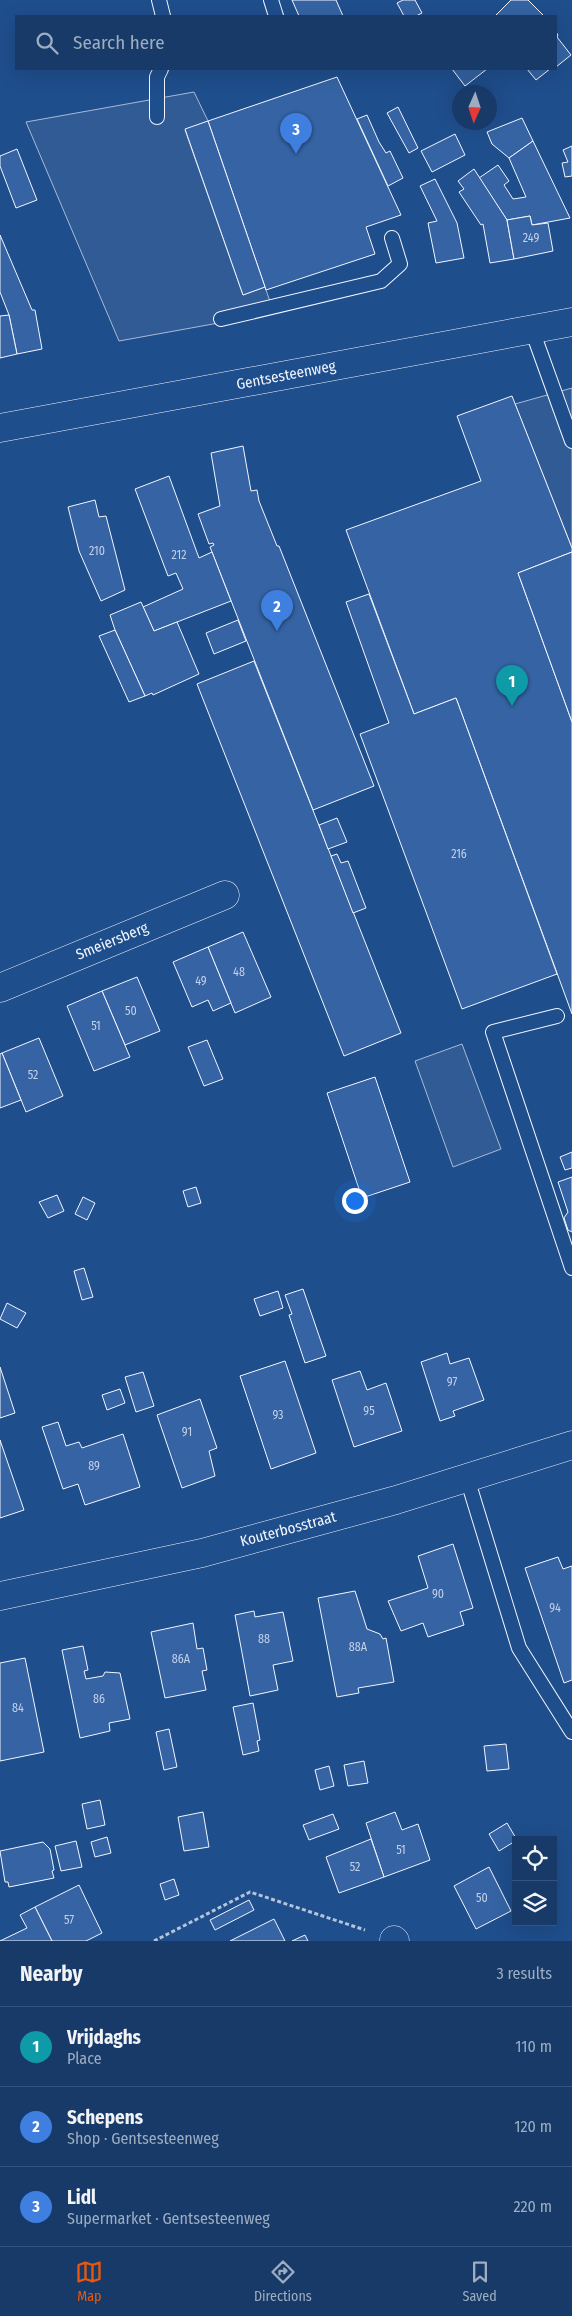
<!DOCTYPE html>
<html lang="en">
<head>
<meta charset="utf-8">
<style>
	body { margin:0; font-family:"Fira Sans Condensed",sans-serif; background:#20416f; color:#f1f3f6 }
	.controls { position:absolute; right:15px; bottom:15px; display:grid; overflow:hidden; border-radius:0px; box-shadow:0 5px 20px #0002 }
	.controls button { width:45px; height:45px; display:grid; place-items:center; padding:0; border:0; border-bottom:1px solid #36547d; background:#173a69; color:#f1f3f6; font:25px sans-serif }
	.compass { position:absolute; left:452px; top:85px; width:45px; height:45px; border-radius:50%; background:#173a69; box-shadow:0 5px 20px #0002; rotate:183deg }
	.you { position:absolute; left:354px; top:1200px; width:18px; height:18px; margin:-12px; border:4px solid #fff; border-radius:50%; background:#1a73e8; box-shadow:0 0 0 8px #1a73e833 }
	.badge { display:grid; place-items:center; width:32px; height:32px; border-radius:50%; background:#ea580c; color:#fff; font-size:16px; font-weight:700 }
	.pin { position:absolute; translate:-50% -41px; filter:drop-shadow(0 1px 2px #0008) }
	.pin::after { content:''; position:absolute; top:26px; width:18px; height:15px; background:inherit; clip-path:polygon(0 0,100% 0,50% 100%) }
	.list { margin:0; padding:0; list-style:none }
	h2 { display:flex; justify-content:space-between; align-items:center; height:65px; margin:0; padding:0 20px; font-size:21px }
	h2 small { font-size:16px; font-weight:400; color:#9eadc0 }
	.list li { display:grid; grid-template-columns:32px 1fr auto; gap:15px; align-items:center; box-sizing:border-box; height:80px; padding:0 20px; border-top:1px solid #36547d }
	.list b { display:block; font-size:19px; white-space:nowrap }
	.list p { margin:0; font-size:16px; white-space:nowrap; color:#9eadc0 }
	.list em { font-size:16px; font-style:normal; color:#9eadc0 }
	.icon { flex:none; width:28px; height:28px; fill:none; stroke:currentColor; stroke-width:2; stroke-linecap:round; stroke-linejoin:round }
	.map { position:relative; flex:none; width:572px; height:1941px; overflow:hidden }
	.search { position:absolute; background:#173a69; box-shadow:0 5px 20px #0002; left:15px; right:15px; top:15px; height:55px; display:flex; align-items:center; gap:12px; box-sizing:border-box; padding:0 18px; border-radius:0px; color:#9eadc0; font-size:19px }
	.sheet { height:305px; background:#173a69 }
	nav { display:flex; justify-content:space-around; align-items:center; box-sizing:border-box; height:70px; border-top:1px solid #36547d; background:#173a69; font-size:14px; color:#9eadc0 }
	nav a { display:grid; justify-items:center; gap:2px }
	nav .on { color:#ea580c }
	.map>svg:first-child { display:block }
	.built { fill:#305b95; stroke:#a8bbd7 }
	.building { fill:#3563a3; stroke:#f2f6ff }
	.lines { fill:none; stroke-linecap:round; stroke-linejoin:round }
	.service-casing { stroke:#f2f6ff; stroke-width:16 }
	.minor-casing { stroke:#f2f6ff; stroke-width:29 }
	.secondary-casing { stroke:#f2f6ff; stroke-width:29 }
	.path { stroke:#b3c4dc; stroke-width:3; stroke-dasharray:4 2.5; stroke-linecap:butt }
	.service { stroke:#1f4e8c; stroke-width:14 }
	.minor { stroke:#1f4e8c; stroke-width:28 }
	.secondary { stroke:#1f4e8c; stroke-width:28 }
	.labels { text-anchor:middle; stroke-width:4; stroke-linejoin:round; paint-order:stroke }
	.number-label { font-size:12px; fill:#c3d1e8 }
	.street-label { font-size:15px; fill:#f2f6ff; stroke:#1f4e8c }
</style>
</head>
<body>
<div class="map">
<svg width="572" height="1941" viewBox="0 0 572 1941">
	<rect width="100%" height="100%" fill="#1f4e8c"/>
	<!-- built -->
	<g class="built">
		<polygon points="194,92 208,121 185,130 243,295 265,287 274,313 119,341 26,122"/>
		<polygon points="572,388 572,548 515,404"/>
		<polygon points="462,1044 501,1149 453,1167 415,1061"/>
	</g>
	<!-- building -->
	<g class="building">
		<polygon points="292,0 336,0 343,16 299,16"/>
		<polygon points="403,0 415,0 422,13 416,16 404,16 397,3"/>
		<polygon points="511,0 528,0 544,16 495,16"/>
		<polygon points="556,32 558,35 557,37 571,55 556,67"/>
		<polygon points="452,69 487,69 465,86"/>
		<polygon points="527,69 550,69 536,80"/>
		<polygon points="337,77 401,215 366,227 375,254 266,290 208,121"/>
		<polygon points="398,107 418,148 409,153 387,113"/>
		<polygon points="367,115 379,142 386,153 390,151 403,178 388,186 357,119"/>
		<polygon points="522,118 533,141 509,158 492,144 487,132"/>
		<polygon points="208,121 265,287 243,295 185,129"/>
		<polygon points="455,134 465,155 432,172 421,151"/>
		<polygon points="533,141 570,218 532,225 530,216 507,220 479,178 498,165 509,181 504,185 513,199 526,197 509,158"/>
		<polygon points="572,146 572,176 565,177 562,163 568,162 563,150"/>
		<polygon points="17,149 37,200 16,208 0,166 0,156"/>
		<polygon points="474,169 507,220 514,259 490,263 483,224 481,225 459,192 464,189 458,181"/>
		<polygon points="435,179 457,223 464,258 436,263 428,223 437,221 420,186"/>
		<polygon points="530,216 532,225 548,223 553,251 514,259 507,220"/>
		<polygon points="0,235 32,310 35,310 42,349 17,354 9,315 0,292"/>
		<polygon points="9,315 17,354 0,358 0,316"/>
		<polygon points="512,396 572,548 572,552 518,573 572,722 572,1014 456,698 414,714 346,530 481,481 457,416"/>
		<polygon points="243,446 251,491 257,490 259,501 277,546 279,546 374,786 313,810 210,547 214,545 213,543 209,544 198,514 220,506 211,453"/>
		<polygon points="169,476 199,558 212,552 231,601 154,631 143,607 183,589 176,573 168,576 135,489"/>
		<polygon points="95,500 99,517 106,516 125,590 101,601 79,551 68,507"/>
		<polygon points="572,552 572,722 518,573"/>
		<polygon points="369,594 414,714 456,698 557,974 462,1009 360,734 389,723 346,602"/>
		<polygon points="141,602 154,631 177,622 199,674 153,695 152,693 145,696 115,630 110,615"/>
		<polygon points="238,620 246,641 214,654 206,633"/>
		<polygon points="115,630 145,696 129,702 99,636"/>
		<polygon points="254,661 401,1033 344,1056 197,684"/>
		<polygon points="337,818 347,842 328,849 319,825"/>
		<polygon points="337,854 341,863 348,861 366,908 353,913 331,856"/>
		<polygon points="243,932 271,997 235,1013 208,947"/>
		<polygon points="208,947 231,1003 213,1011 208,1000 192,1007 173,962"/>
		<polygon points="137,977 160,1031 125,1045 102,991"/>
		<polygon points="102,991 130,1057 94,1071 67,1006"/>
		<polygon points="39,1038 63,1096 26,1112 2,1053"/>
		<polygon points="207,1040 223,1079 204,1086 188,1047"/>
		<polygon points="2,1053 21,1100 0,1108 0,1054"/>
		<polygon points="375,1077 410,1182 362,1198 327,1093"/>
		<polygon points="572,1152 572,1168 565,1170 560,1157"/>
		<polygon points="572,1177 572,1232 568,1230 564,1218 568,1212 558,1182"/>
		<polygon points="196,1187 201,1203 188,1207 183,1191"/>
		<polygon points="57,1195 64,1211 48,1218 39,1202"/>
		<polygon points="83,1197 95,1203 87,1220 75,1214"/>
		<polygon points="84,1268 93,1297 82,1300 74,1271"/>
		<polygon points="303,1289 326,1356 305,1363 289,1315 292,1314 285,1295"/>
		<polygon points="278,1291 283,1308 260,1316 254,1299"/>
		<polygon points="7,1303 26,1313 17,1328 0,1319"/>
		<polygon points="447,1353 450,1364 469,1358 484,1400 453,1411 455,1416 440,1421 421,1362"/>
		<polygon points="285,1361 316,1453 271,1469 240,1376"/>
		<polygon points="0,1367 15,1413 0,1418"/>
		<polygon points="360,1371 367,1390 386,1383 402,1431 354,1447 332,1380"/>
		<polygon points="143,1372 154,1406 136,1412 125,1377"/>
		<polygon points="120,1389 125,1403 107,1410 102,1395"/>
		<polygon points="200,1399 217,1448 209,1451 215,1476 182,1488 157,1415"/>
		<polygon points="58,1422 66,1446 79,1442 82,1448 123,1434 140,1487 85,1505 78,1484 63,1489 42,1427"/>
		<polygon points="0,1440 24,1510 0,1518"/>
		<polygon points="453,1544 473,1608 460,1612 464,1625 428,1637 423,1623 401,1631 388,1601 428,1588 418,1556"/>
		<polygon points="558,1557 563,1569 572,1566 572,1680 564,1683 525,1568"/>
		<polygon points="355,1591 367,1629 380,1634 383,1639 386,1638 394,1682 358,1688 359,1693 337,1697 318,1598"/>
		<polygon points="254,1611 255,1617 283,1612 293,1661 273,1665 278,1690 250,1696 235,1615"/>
		<polygon points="193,1623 197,1649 203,1648 207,1670 202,1671 206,1690 165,1698 151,1632"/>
		<polygon points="83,1646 88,1670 84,1671 86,1679 103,1676 105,1672 120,1673 130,1719 109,1723 110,1731 80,1738 62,1650"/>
		<polygon points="25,1658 44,1752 0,1761 0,1663"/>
		<polygon points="253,1703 260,1740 257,1741 259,1751 243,1755 233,1707"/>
		<polygon points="169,1729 177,1767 164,1770 156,1732"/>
		<polygon points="506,1744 509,1769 487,1771 484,1746"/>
		<polygon points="364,1761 368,1783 348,1786 344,1765"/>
		<polygon points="329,1766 334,1786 320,1790 315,1770"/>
		<polygon points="100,1800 105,1825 87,1829 82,1804"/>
		<polygon points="203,1812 209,1847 184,1851 178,1817"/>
		<polygon points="395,1812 402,1830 418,1824 430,1860 384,1877 366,1823"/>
		<polygon points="333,1814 339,1829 309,1840 303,1825"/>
		<polygon points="507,1823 517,1840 499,1851 489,1834"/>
		<polygon points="107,1837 111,1853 95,1857 91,1842"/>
		<polygon points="371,1839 384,1877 339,1893 326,1857"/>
		<polygon points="76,1841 82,1867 61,1871 55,1846"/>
		<polygon points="43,1842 50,1849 54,1870 52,1871 54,1878 9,1887 8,1882 5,1882 0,1851"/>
		<polygon points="489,1867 511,1911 476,1929 454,1886"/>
		<polygon points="174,1879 179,1895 165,1900 160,1884"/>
		<polygon points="79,1885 102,1933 86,1941 52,1941 35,1907"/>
		<polygon points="249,1900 254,1910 215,1930 210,1920"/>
		<polygon points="35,1907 52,1941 0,1941 27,1928 20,1915"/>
		<polygon points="274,1919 285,1941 230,1941"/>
		<polygon points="305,1935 308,1941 292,1941"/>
	</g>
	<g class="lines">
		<defs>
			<g id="service">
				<polyline points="159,0 163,16"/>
				<polyline points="271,0 276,16"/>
				<polyline points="157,117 157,77 161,69"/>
				<polyline points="221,319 381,281 400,264 392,238"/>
				<polyline points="532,330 572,441"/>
				<polyline points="557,1016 493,1032 572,1268"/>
				<polyline points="467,1478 519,1648 572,1732"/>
			</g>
			<g id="minor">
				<polyline points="0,988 225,895"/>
				<polyline points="0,1596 202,1553 396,1500 572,1445"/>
				<polyline points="394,1940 395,1941"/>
			</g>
			<polyline id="secondary" points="0,428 572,322"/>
		</defs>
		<!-- service casing -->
		<use href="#service" class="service-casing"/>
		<!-- minor casing -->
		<use href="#minor" class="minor-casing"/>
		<!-- secondary casing -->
		<use href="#secondary" class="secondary-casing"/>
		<!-- path -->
		<polyline class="path" points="154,1941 250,1892 365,1930"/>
		<!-- service -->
		<use href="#service" class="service"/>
		<!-- minor -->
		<use href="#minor" class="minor"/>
		<!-- secondary -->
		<use href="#secondary" class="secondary"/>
	</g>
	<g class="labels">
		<!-- number labels -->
		<g class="number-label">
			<text x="531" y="242">249</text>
			<text x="97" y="555">210</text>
			<text x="179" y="559">212</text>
			<text x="459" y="858">216</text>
			<text x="239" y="976">48</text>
			<text x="201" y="985">49</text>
			<text x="131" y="1015">50</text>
			<text x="96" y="1030">51</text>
			<text x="33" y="1079">52</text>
			<text x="452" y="1386">97</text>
			<text x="369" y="1415">95</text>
			<text x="278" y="1419">93</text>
			<text x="187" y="1436">91</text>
			<text x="94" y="1470">89</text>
			<text x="438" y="1598">90</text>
			<text x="555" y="1612">94</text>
			<text x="264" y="1643">88</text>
			<text x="358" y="1651">88A</text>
			<text x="181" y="1663">86A</text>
			<text x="99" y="1703">86</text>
			<text x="18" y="1712">84</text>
			<text x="401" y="1854">51</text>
			<text x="355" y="1871">52</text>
			<text x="482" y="1902">50</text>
			<text x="69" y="1924">57</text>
		</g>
		<!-- street labels -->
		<g class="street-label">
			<text transform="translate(286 375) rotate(-11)" y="5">Gentsesteenweg</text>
			<text transform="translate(112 941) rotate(-22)" y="5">Smeiersberg</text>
			<text transform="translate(288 1529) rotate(-15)" y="5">Kouterbosstraat</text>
		</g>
	</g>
</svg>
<div class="controls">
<button><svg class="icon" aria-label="locate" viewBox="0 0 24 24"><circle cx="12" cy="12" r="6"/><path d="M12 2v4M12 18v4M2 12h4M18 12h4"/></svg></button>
<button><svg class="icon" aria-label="layers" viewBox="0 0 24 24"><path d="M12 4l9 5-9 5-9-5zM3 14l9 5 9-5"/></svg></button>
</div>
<svg class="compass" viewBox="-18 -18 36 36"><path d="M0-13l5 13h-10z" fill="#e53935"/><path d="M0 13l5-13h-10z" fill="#9eadc0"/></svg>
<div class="you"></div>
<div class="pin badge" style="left:512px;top:706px;background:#0f9aa8">1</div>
<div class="pin badge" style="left:277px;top:631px;background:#3f7fe0">2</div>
<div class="pin badge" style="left:296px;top:154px;background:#3f7fe0">3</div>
<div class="search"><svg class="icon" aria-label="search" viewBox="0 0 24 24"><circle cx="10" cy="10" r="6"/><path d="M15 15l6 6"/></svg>Search here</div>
</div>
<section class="sheet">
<h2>Nearby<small>3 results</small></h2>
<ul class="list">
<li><span class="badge" style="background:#0f9aa8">1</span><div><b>Vrijdaghs</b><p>Place</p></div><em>110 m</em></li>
<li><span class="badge" style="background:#3f7fe0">2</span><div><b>Schepens</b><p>Shop · Gentsesteenweg</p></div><em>120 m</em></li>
<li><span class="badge" style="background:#3f7fe0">3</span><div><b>Lidl</b><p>Supermarket · Gentsesteenweg</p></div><em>220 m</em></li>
</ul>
</section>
<nav>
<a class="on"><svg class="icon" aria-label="map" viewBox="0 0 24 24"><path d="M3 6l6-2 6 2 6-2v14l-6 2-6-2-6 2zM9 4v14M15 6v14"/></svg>Map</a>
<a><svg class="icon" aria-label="directions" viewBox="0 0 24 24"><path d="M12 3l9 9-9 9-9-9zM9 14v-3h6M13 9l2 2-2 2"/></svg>Directions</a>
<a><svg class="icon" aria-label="saved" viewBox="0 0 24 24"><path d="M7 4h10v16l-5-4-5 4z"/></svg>Saved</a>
</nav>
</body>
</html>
